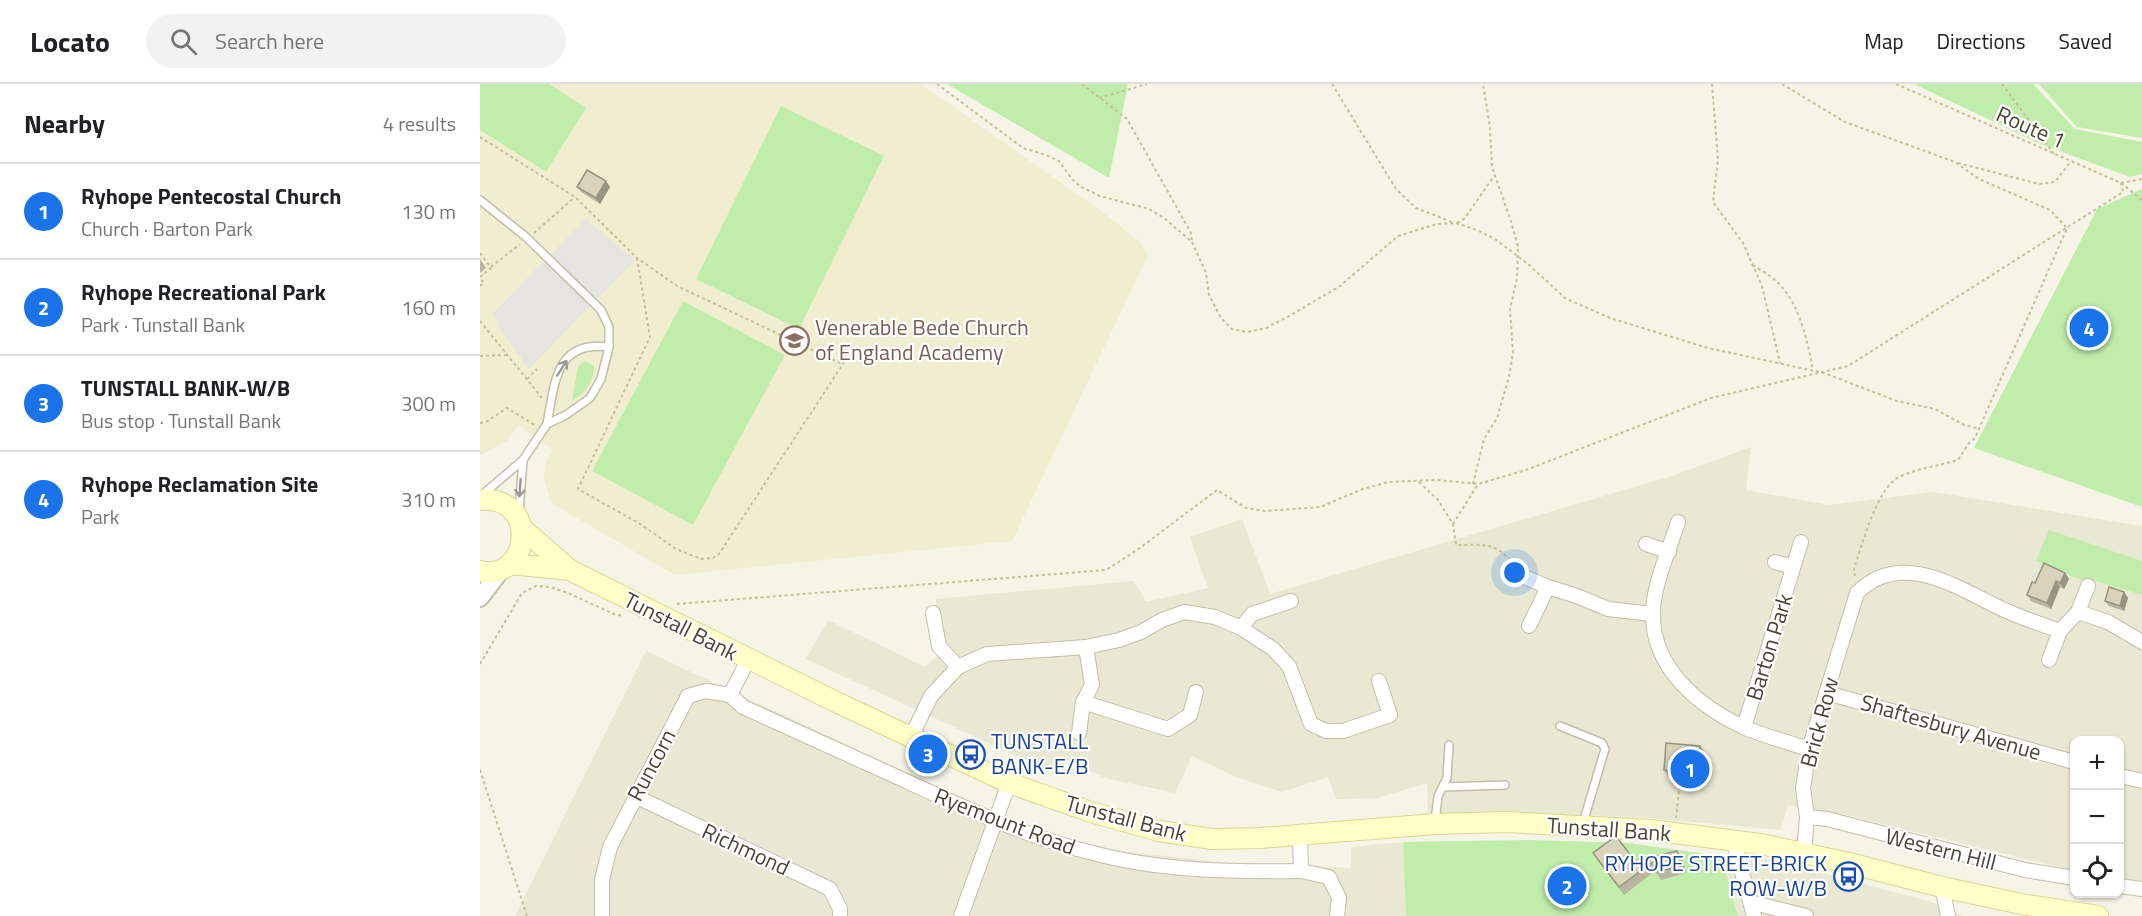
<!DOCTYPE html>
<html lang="en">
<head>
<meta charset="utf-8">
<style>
	body { margin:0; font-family:"Titillium Web",sans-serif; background:#f2f2f2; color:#202124 }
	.controls { position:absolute; right:18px; bottom:18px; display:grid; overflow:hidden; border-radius:12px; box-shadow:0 2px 4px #0004 }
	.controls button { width:54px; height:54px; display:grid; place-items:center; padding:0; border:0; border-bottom:2px solid #e0e0e0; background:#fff; color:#202124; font:30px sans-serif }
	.you { position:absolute; left:1035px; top:489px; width:21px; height:21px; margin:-15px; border:4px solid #fff; border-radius:50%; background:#1a73e8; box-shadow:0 0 0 9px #1a73e833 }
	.badge { display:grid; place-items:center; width:39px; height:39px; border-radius:50%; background:#1a73e8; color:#fff; font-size:20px; font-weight:700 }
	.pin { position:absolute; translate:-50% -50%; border:3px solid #fff; box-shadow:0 2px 6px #0006 }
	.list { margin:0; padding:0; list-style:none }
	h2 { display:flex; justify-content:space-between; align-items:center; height:78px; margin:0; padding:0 24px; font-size:26px }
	h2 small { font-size:20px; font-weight:400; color:#757577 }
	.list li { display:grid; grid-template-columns:39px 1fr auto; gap:18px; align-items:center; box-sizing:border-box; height:96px; padding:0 24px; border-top:2px solid #e0e0e0 }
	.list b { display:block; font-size:22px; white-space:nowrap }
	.list p { margin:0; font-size:20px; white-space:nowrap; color:#757577 }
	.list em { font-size:20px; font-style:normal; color:#757577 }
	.icon { flex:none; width:33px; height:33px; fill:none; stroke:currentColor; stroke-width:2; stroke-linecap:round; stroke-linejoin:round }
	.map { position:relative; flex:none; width:1662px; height:832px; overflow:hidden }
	header { display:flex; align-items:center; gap:36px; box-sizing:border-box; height:84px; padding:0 30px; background:#fff; border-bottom:2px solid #e0e0e0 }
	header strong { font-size:28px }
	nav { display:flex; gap:33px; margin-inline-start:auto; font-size:21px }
	.search { width:420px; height:54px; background:#f2f2f2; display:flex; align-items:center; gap:15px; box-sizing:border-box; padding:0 21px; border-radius:33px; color:#757577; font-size:22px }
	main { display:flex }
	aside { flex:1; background:#fff }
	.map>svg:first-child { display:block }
	.residential { fill:#e9e8d3 }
	.education { fill:#f0eece }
	.green { fill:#c0eeaa }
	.parking { fill:#e5e4df }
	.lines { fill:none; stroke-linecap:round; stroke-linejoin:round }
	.service-casing { stroke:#c1bfa7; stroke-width:10 }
	.minor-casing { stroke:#c1bfa7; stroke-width:16 }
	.tertiary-casing { stroke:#c1bfa7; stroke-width:20 }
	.secondary-casing { stroke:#d9d790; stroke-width:22 }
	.path { stroke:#c5bf97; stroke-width:2; stroke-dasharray:3 3; stroke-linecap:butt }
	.service { stroke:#fff; stroke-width:7 }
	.minor { stroke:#fff; stroke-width:14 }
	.tertiary { stroke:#fff; stroke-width:16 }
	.secondary { stroke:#fffec6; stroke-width:20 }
	.wall { fill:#bab5a0 }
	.shaded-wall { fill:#979482 }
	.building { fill:#d8d3ba; stroke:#979482; stroke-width:1.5 }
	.oneway { stroke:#9b998f }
	.labels { text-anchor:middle; stroke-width:4.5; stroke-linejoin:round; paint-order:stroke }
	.street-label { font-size:22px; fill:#494534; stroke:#fff }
	.education-label { font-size:22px; fill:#785e54; stroke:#fff; text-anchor:start }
	.transit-label { font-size:22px; fill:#164399; stroke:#fff; text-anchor:start }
</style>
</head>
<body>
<header>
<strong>Locato</strong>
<div class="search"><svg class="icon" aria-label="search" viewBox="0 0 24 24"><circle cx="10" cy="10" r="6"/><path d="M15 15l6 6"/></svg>Search here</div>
<nav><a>Map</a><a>Directions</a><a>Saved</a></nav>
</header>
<main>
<aside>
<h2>Nearby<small>4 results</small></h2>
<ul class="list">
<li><span class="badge">1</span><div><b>Ryhope Pentecostal Church</b><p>Church · Barton Park</p></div><em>130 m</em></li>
<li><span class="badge">2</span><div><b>Ryhope Recreational Park</b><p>Park · Tunstall Bank</p></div><em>160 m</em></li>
<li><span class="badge">3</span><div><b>TUNSTALL BANK-W/B</b><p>Bus stop · Tunstall Bank</p></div><em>300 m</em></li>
<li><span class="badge">4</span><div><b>Ryhope Reclamation Site</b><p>Park</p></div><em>310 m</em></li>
</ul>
</aside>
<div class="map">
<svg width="1662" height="832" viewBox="0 0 1662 832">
	<rect width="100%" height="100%" fill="#f5f4e6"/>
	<!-- residential -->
	<g class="residential">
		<polygon points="1271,363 1266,406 1349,421 1453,408 1662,442 1662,797 1640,794 1640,656 1594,656 1594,787 1371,732 1308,721 1301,746 1169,734 1109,731 948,731 947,699 897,714 856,715 848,693 802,708 756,693 712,672 695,709 625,694 585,675 578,691 326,575 348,536 445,583 457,572 456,515 654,497 666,518 728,504 710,453 762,435 790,510 1192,392"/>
		<polygon points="166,567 546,744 623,765 740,778 871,784 871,763 923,758 926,832 35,832"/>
		<polygon points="1241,772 1276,772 1452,818 1483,832 1258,832"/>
	</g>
	<!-- education -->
	<polygon class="education" points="0,0 441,0 621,127 659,157 668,171 532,457 195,491 76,422 70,416 64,393 66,378 72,366 39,341 27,357 0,371"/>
	<!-- green -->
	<g class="green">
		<polygon points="0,0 69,0 106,24 66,88 0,46"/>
		<polygon points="467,0 648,0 629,94"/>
		<polygon points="1434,0 1553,0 1595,45 1662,58 1662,90 1650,93 1558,59"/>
		<polygon points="1559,0 1662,0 1662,54 1597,43"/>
		<polygon points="301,22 404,72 319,245 216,195"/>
		<polygon points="1662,105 1662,423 1494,364 1617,125"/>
		<polygon points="203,217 305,271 213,441 112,387"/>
		<path d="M105,277L114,282C115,296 104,310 92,317L98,282Z"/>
		<polygon points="1569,446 1662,477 1662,511 1616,497 1599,495 1556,477"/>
		<polygon points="1050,756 1148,759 1241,772 1258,832 926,832 923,758"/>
	</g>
	<!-- parking -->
	<polygon class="parking" points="106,135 155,176 49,285 17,241 19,237 12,230"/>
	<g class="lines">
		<defs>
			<g id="service">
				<polyline points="0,116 46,153 121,226 129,243 129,263 121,295 110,314 86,331 67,340 43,376 2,411"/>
				<path d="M67,340C75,299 75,256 129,263"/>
				<polyline points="39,427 43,376"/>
				<polyline points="1080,642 1122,659 1125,665 1103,739"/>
				<polyline points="963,703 1025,701"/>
				<polyline points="955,737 958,712 967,694 969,661"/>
			</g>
			<g id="minor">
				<path d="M1198,438C1190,464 1172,504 1173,531C1173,585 1219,622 1263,643C1284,652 1307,658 1329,665"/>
				<polyline points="1166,460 1189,468"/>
				<polyline points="1295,478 1313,483"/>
				<polyline points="1042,492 1068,503 1097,512 1128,525 1172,530"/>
				<polyline points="1598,528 1608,502"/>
				<polyline points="453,529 459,562 478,583"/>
				<polyline points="1049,542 1068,503"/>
				<polyline points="761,544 772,530 811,517"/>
				<polyline points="606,563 612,601 603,618 688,645 710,631 716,608"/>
				<polyline points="1569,576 1580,547"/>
				<polyline points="1347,609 1594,678"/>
				<path d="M250,611L263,623C318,648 372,673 426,697C487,725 547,753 613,769C680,787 752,788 821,787"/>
				<polyline points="1264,643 1321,458"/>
				<polyline points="599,649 603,618"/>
				<polyline points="431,653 451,612 478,583 507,570 606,563 639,556 661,548 682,536 704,528 735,533 761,544 793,565 809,582 831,640 846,647 863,647 910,631 899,597"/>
				<polyline points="1640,692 1662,697"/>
				<polyline points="155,712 350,805 360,825 360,832"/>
				<polyline points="1327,733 1347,735 1545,786 1594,794"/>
				<polyline points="820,752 821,787 849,793 859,814 857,832"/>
				<polyline points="1253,755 1274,832"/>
				<path d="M1324,769L1327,733L1323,704L1329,665L1377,509C1418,467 1472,500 1514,521C1535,532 1558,539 1580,547L1598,528L1628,538L1662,558"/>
				<polyline points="1640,802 1662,805"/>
				<polyline points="1462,803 1468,832"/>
				<polyline points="1270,818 1326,832"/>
				<polyline points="122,832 122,796 130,763 208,612 226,607 250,611 268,576"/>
				<polyline points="481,832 529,699"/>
			</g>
			<polyline id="tertiary" points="0,514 23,484"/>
			<g id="secondary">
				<path d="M0,416C61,411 50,499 0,487"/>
				<polyline points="43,445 90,486 354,617 529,699 611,728 679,747 732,755 780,754 955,740 1026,738 1171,746 1280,760 1369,779 1462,803 1541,820 1618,832"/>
				<polyline points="30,480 90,486"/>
			</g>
		</defs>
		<!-- service casing -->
		<use href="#service" class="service-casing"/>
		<!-- minor casing -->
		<use href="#minor" class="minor-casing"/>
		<!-- tertiary casing -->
		<use href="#tertiary" class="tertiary-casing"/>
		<!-- secondary casing -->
		<use href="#secondary" class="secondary-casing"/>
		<!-- path -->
		<g class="path">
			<polyline points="457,0 543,64 566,71 579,77 592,95 601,103 620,112 669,125 684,134 712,158 726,189 729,211 741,234 752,245 767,248 786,244 811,231 860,202 918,152 957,140 976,139 997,146 1015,155 1048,180 1085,214 1130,234 1228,264 1344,289 1417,317 1455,325 1484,341 1500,345"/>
			<polyline points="602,0 647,35 711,149 712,158"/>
			<polyline points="852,0 916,105 936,124 972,138"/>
			<polyline points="1232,0 1238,75 1233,118 1263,159 1282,202 1300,279"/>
			<path d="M1302,0L1365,38L1475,78L1499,95L1570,126L1587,144L1495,354L1489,359L1478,376C1459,382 1438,384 1419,393C1397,404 1382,461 1374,484L1375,492"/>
			<polyline points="1416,0 1641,99 1662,116"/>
			<polyline points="1522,0 1574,70"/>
			<polyline points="619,14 667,0"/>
			<polyline points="0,53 95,113 157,174 197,202 362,280"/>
			<polyline points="1478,79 1559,100 1575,98 1591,77"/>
			<polyline points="1641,99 1662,95"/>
			<polyline points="977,139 985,134 1014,92"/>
			<polyline points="54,149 95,113"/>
			<polyline points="0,169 11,184 0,193"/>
			<polyline points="157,174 170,253 98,405 162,441 196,465 221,475 233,474 239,470 374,263"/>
			<path d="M1273,181C1280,186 1290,191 1296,197C1320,219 1327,256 1333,286"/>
			<polyline points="11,183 40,160"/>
			<polyline points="0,202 4,199 0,194"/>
			<polyline points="0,237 62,314"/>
			<polyline points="0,272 28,271"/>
			<polyline points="47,295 57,285"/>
			<polyline points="0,339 6,338 27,324 55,341"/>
			<path d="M939,398L958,416L973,440L976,461C1004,461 1016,457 1035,482"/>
			<polyline points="993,400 1004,355 1017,334 1029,293 1033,269 1030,225 1037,194 1038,163 1031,137 1012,83 1010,43 1003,0"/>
			<polyline points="973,440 998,400"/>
			<polyline points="197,520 626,486 657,466 737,406 766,424 785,427 840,423 883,405 908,398 957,396 998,400 1046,386 1231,314 1368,282 1643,108 1641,99"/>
			<polyline points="0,580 42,509 56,502 70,503 88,509 134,530 143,532"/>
			<polyline points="0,686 47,832"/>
			<polyline points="1196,734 1200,698"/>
		</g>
		<!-- service -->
		<use href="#service" class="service"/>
		<!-- minor -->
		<use href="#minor" class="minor"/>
		<!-- tertiary -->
		<use href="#tertiary" class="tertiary"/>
		<!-- secondary -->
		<use href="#secondary" class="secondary"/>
	</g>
	<!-- wall -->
	<g class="wall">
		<polygon points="126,97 130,103 120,120 101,108 97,103"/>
		<polygon points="0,175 6,184 0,189"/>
		<polygon points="1585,489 1589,495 1584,505 1580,503 1571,525 1551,517 1547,511 1555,499"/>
		<polygon points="1644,508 1648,514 1644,527 1629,522 1625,517"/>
		<polygon points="1220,662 1228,673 1226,700 1192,697 1184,686"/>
		<polygon points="1202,774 1206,789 1181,796 1175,787 1144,811 1118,777 1155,777"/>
	</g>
	<!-- shaded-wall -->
	<g class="shaded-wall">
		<polygon points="126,97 130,103 120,120 116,114"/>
		<polygon points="1585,489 1589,495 1584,505 1580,499"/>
		<polygon points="1576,497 1580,503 1571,525 1567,519"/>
		<polygon points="1644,508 1648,514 1644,527 1640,522"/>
		<polygon points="1220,662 1228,673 1226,700 1218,689"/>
		<polygon points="1197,767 1202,774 1206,789 1201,782"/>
	</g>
	<!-- building -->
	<g class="building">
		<polygon points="107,86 126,97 116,114 97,103"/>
		<polygon points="1564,479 1585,489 1580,499 1576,497 1567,519 1547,511 1552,498 1555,499"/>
		<polygon points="1629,503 1644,508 1640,522 1625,517"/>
		<polygon points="1186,659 1220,662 1218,689 1184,686"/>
		<polygon points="1136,752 1155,777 1197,767 1201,782 1175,788 1173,778 1139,803 1113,769"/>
	</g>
	<!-- one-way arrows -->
	<defs><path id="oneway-shaft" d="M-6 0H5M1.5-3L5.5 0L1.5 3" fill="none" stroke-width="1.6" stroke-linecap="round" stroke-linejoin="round" transform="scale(1.5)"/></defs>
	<g class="oneway">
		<use href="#oneway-shaft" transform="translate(82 284) rotate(-58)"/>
		<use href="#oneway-shaft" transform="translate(40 404) rotate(94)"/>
	</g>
	<!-- icons -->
	<defs>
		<symbol id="school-ring" viewBox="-11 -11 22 22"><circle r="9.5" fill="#fff" stroke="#8d6e63" stroke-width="1.5"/><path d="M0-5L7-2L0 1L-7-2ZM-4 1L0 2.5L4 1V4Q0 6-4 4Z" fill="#8d6e63"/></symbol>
		<symbol id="bus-ring" viewBox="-11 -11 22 22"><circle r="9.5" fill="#fff" stroke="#1a4fb4" stroke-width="1.5"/><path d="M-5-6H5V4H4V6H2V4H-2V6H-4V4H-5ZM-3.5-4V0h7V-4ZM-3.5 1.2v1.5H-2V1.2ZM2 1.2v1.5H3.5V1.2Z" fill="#1a4fb4"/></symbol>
	</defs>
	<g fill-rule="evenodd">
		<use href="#school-ring" x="298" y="240" width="33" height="33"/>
		<use href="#bus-ring" x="474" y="654" width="33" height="33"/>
		<use href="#bus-ring" x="1352" y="776" width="33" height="33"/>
	</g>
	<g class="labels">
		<!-- street labels -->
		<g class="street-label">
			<text transform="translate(1551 43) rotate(24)" y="8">Route 1</text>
			<text transform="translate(201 542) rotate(27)" y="8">Tunstall Bank</text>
			<text transform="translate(1289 563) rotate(-73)" y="8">Barton Park</text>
			<text transform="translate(1339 638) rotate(-75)" y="8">Brick Row</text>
			<text transform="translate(1471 643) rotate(16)" y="8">Shaftesbury Avenue</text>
			<text transform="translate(171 681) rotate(-62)" y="8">Runcorn</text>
			<text transform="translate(646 734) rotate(15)" y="8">Tunstall Bank</text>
			<text transform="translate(525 737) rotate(21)" y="8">Ryemount Road</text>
			<text transform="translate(1129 745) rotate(4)" y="8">Tunstall Bank</text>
			<text transform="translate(266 765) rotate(25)" y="8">Richmond</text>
			<text transform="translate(1461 765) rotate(14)" y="8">Western Hill</text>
		</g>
		<!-- education labels -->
		<g class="education-label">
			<text x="335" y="251">Venerable Bede Church<tspan x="335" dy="25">of England Academy</tspan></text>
		</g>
		<!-- transit labels -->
		<g class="transit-label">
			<text x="511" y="665">TUNSTALL<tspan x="511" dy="25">BANK-E/B</tspan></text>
			<text x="1347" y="787" text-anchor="end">RYHOPE STREET-BRICK<tspan x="1347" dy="25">ROW-W/B</tspan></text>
		</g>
	</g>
</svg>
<div class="controls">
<button>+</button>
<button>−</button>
<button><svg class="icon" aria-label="locate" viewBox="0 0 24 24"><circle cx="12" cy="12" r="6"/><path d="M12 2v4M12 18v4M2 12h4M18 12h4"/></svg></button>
</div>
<div class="you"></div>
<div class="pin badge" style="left:1210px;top:685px">1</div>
<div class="pin badge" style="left:1087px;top:802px">2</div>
<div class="pin badge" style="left:448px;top:670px">3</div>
<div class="pin badge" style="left:1609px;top:244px">4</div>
</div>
</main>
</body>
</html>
